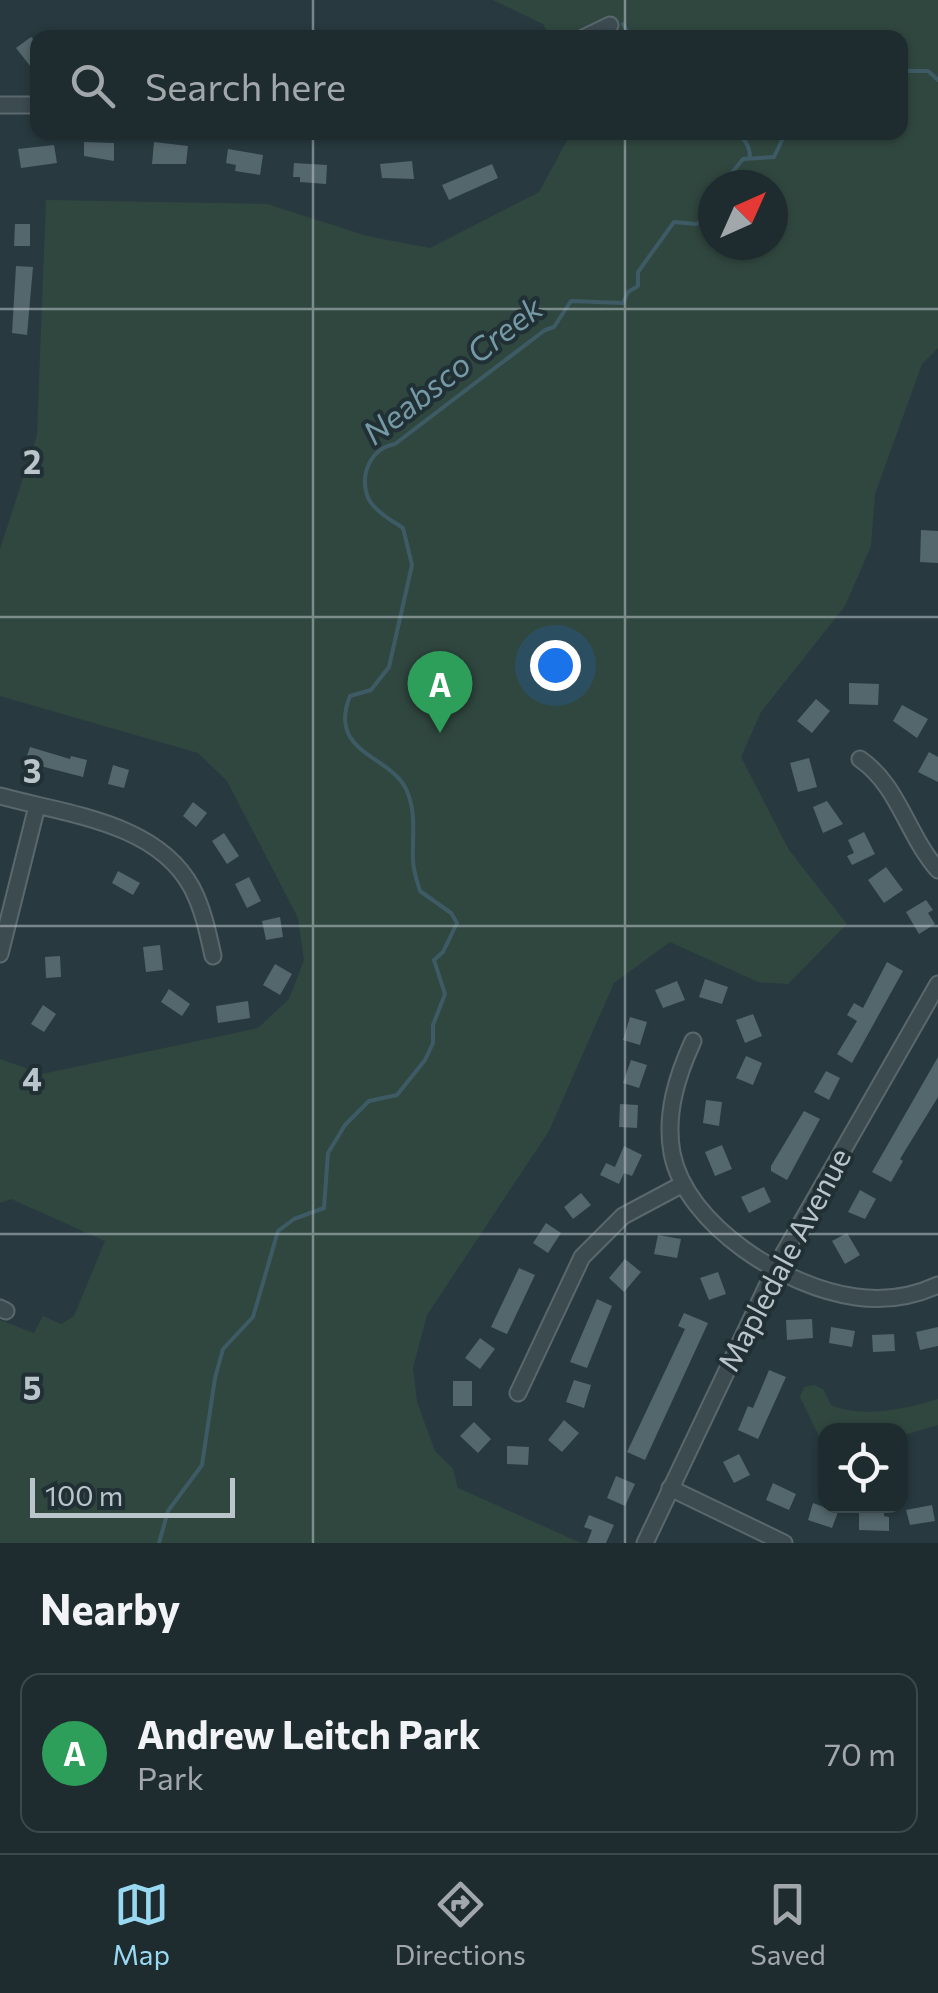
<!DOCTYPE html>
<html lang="en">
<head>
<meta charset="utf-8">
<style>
	body { margin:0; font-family:Commissioner,sans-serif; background:#2b383b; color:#f1f3f6 }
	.controls { position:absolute; right:30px; bottom:30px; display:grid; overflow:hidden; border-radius:20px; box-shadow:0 2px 8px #0004 }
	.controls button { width:90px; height:90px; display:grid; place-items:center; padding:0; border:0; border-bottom:2px solid #3c484b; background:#1e2c2f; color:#f1f3f6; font:50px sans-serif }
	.compass { position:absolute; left:698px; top:170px; width:90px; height:90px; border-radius:50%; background:#1e2c2f; box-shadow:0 2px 8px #0004; rotate:45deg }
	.scale { position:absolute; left:30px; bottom:25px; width:205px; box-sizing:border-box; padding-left:10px; border:5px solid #b9c5ca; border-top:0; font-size:28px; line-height:35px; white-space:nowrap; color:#b9c5ca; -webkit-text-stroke:8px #213035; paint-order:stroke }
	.you { position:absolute; left:555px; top:665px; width:35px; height:35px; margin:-25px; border:8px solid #fff; border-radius:50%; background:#1a73e8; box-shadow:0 0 0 15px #1a73e833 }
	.badge { display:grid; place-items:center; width:65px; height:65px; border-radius:50%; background:#98d8f0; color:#fff; font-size:32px; font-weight:700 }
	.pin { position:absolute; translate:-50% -82px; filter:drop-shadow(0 2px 5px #0008) }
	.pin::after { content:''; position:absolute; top:52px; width:35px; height:30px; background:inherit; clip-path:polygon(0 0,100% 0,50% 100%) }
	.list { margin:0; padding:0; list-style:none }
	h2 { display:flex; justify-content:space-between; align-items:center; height:130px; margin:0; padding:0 40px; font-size:42px }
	h2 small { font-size:32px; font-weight:400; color:#a1a7aa }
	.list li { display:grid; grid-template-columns:65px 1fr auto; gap:30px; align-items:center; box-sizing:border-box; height:160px; margin:0 20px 20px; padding:0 20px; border:2px solid #3c484b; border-radius:20px }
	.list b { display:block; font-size:38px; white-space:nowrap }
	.list p { margin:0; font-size:32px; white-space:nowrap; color:#a1a7aa }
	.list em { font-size:32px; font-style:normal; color:#a1a7aa }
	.icon { flex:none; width:55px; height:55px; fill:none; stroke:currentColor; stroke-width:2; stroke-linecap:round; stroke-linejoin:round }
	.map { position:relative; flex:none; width:938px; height:1543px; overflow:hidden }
	.search { position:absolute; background:#1e2c2f; box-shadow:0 2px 8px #0004; left:30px; right:30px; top:30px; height:110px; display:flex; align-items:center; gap:25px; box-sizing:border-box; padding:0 35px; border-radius:20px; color:#a1a7aa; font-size:38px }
	.sheet { height:310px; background:#1e2c2f }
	nav { display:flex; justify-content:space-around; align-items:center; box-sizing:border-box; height:140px; border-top:2px solid #3c484b; background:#1e2c2f; font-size:28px; color:#a1a7aa }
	nav a { display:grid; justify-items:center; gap:5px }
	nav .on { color:#98d8f0 }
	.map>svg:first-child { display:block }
	.green { fill:#30473f; fill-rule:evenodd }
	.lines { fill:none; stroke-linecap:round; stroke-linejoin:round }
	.stream { stroke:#3e5b65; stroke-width:4 }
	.building { fill:#54676c }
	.minor-casing { stroke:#5a686d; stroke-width:19 }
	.minor { stroke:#3c4b50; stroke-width:15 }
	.grid { fill:none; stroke:#b9c5ca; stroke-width:2.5; stroke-opacity:0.55 }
	.labels { text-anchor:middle; stroke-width:8; stroke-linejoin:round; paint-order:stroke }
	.street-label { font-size:30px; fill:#b9c5ca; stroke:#213035 }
	.water-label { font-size:32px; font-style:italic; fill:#759aa6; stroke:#213035 }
	.grid-label { font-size:32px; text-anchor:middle; font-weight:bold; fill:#b9c5ca; stroke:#213035; stroke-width:8; stroke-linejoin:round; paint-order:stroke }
</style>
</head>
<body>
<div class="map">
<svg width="938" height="1543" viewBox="0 0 938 1543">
	<rect width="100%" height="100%" fill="#283a3f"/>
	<!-- green -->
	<g class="green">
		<path d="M493,0H938V348L922,364L875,494L871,546L845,606L761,712L741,757L789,850L847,924L788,984L758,982L670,942L614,983L549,1131L427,1315L413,1368L417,1402L435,1451L453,1469L458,1488L581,1543H0V1320L34,1333L43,1316L61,1324L74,1316L105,1241L11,1199L0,1203V1059L42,1074L258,1028L289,999L304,960L298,918L227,781L198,753L0,696V549L37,435L46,200L267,204L367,236L430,248L539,192L571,133L900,132V38L550,37L543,24ZM713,185H773V245H713Z"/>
		<path d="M815,1385L824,1390L831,1405C863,1419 905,1409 938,1399V1425L901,1436L900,1430H826L825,1476L820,1473L821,1440L800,1397L804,1387Z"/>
	</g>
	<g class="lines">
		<!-- stream -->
		<g class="stream">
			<polyline points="623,24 629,34 642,38"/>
			<polyline points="900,71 928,71 938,80"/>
			<path d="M731,132C743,136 750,144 750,158"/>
			<polyline points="722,185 743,159 774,157 783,138 790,132"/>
			<path d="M159,1543L168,1511L202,1465L215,1378L223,1349L253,1317L278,1231L294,1219L324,1208L328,1153L345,1125L369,1101L397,1095L425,1060L433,1043V1025L445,994L434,960L443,952L457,923L451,913L420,891C417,881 413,870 413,860C412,836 417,812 406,789C390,755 327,753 350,696L371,690L389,667L412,565L403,528C391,520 371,509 367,495C360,472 372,448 395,444L545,330L554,327L571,301L623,303L628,292L638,286V272L674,222L696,224L713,217"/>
		</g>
	</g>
	<!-- building -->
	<g class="building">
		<polygon points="31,37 38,44 38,76 16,48"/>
		<polygon points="84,142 114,143 114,161 84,156"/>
		<polygon points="154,142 188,146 186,164 152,164"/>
		<polygon points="54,145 57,163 21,168 18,149"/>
		<polygon points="228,149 263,155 260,175 235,171 236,165 226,163"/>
		<polygon points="412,161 414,179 382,178 380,164"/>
		<polygon points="294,163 327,165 326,184 300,182 300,177 293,177"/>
		<polygon points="492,164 498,178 449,200 442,185"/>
		<polygon points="15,224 30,224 30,246 14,246"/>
		<polygon points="16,266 33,267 27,335 12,333"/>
		<polygon points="921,530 938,531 938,563 920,562"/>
		<polygon points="849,683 879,684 878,705 849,704"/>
		<polygon points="816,699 830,711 812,733 797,721"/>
		<polygon points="902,705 928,719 917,738 893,721"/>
		<polygon points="30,747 70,759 71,756 87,760 83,777 25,762"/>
		<polygon points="929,752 938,757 938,782 918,772"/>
		<polygon points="809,758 817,787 798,792 790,763"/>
		<polygon points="113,765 129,770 124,788 108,784"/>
		<polygon points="827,801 843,824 823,833 813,807"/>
		<polygon points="193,802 207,813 196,827 183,816"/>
		<polygon points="864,832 875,854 852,865 847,856 854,853 848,840"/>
		<polygon points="224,833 239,856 227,864 212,841"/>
		<polygon points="886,867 903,890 884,903 868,880"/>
		<polygon points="118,871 140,883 133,895 112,883"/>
		<polygon points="249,877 261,901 247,908 235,884"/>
		<polygon points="926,900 933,910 928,913 935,924 919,934 906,912"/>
		<polygon points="280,917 283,937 266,940 262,921"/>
		<polygon points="160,945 163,970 146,972 143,947"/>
		<polygon points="60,956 61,977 46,978 45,957"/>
		<polygon points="887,962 903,971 852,1063 837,1054 857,1021 847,1015 854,1003 863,1008"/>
		<polygon points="275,964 292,974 280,995 263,985"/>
		<polygon points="705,979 728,987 722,1004 699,997"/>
		<polygon points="677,981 685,1000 663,1008 655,990"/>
		<polygon points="169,989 190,1004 182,1016 161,1002"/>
		<polygon points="248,1001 250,1018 218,1023 216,1006"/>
		<polygon points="43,1005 56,1014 44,1032 31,1024"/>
		<polygon points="753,1014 762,1036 745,1043 736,1020"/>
		<polygon points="630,1017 647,1022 640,1045 623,1040"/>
		<polygon points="746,1056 762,1063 753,1085 736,1078"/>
		<polygon points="938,1057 938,1097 900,1159 903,1161 891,1182 872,1172"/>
		<polygon points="631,1060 647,1065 639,1088 623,1083"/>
		<polygon points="826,1071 840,1078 829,1100 814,1092"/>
		<polygon points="706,1100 722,1102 719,1126 703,1123"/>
		<polygon points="620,1104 638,1105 637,1128 619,1127"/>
		<polygon points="804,1111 820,1119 787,1180 771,1171 771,1166"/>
		<polygon points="722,1145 732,1169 715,1176 705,1152"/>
		<polygon points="624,1146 642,1155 632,1176 624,1173 619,1184 600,1175 606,1163 615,1167"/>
		<polygon points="764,1187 771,1202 749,1213 741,1197"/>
		<polygon points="860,1190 876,1199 865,1219 848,1212"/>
		<polygon points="581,1193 591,1205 573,1219 564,1207"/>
		<polygon points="546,1223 561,1233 548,1253 533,1243"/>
		<polygon points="847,1233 860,1255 845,1264 832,1241"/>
		<polygon points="658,1235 681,1239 677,1258 654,1254"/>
		<polygon points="625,1259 641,1272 624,1292 609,1278"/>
		<polygon points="519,1268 535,1275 507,1334 491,1327"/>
		<polygon points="718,1272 726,1294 709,1300 700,1278"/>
		<polygon points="597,1299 612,1306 587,1368 570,1362"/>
		<polygon points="684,1313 708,1323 645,1460 627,1452 685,1329 678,1326"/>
		<polygon points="812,1319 813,1338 787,1340 786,1320"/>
		<polygon points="831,1327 855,1331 852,1347 829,1343"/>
		<polygon points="938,1327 938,1346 920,1350 916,1332"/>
		<polygon points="894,1334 895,1351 873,1352 872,1335"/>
		<polygon points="480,1338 495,1349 480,1369 465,1358"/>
		<polygon points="769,1370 786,1377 758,1439 738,1430 748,1406 753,1408"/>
		<polygon points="574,1380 591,1385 584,1408 566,1402"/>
		<rect x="453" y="1381" width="19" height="25"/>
		<polygon points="564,1420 579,1433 562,1452 548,1440"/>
		<polygon points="474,1422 491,1439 478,1453 460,1436"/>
		<polygon points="507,1446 529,1447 528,1465 507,1464"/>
		<polygon points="739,1454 750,1475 734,1483 723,1462"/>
		<polygon points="616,1476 635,1484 625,1506 607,1498"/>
		<polygon points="773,1483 796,1494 789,1510 766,1500"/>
		<polygon points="813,1503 838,1512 832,1528 808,1520"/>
		<polygon points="932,1505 935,1521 910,1525 906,1510"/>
		<polygon points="859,1513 884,1513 884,1516 889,1517 889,1531 859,1530"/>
		<polygon points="589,1515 614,1525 606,1543 587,1543 592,1530 584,1527"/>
	</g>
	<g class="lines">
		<defs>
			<g id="minor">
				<polyline points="583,38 610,25"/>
				<polyline points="0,105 38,105"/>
				<path d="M860,759C899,786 907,835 938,870"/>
				<path d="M0,796C65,814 157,822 192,888C203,909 208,933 213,956"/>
				<polyline points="0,954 37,806"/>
				<path d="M693,1041C677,1076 665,1114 672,1153C686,1226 787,1288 856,1297C884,1301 912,1297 938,1285"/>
				<polyline points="0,1308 6,1311"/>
				<polyline points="518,1393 582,1257 623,1216 683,1184"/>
				<polyline points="670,1488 784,1543"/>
				<polyline points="645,1543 776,1267 938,984"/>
			</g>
		</defs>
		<!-- minor casing -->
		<use href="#minor" class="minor-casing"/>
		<!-- minor -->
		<use href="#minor" class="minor"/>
	</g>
	<!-- grid -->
	<path class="grid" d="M313,0V38M625,0V38M313,132V1543M625,132V1543M0,309H938M0,617H938M0,926H938M0,1234H938"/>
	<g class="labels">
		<!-- street labels -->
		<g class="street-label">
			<text transform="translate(785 1260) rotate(-62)" y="10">Mapledale Avenue</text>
		</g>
		<!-- water labels -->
		<g class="water-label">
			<text transform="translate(453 371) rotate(-38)" y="11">Neabsco Creek</text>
		</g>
	</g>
	<g class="grid-label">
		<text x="32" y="474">2</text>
		<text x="32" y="783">3</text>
		<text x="32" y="1091">4</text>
		<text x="32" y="1400">5</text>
	</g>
</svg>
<div class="controls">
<button><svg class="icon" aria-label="locate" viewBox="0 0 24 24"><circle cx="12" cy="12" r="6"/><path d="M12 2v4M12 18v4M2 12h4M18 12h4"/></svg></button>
</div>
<svg class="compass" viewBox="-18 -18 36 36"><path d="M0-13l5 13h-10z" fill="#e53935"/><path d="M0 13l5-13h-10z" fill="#a1a7aa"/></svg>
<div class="scale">100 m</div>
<div class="you"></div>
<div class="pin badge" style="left:440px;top:733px;background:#2e9e5b">A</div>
<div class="search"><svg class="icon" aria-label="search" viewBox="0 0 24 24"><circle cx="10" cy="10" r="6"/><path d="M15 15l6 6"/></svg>Search here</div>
</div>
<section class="sheet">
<h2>Nearby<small></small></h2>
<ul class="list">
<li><span class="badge" style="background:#2e9e5b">A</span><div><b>Andrew Leitch Park</b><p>Park</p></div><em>70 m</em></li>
</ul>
</section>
<nav>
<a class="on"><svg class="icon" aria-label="map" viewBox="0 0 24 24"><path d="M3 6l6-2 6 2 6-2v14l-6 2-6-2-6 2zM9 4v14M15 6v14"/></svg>Map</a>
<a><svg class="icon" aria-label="directions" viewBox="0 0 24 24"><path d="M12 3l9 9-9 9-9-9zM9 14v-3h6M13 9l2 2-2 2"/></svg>Directions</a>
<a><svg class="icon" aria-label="saved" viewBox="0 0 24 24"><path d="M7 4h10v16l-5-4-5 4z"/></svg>Saved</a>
</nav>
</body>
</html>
